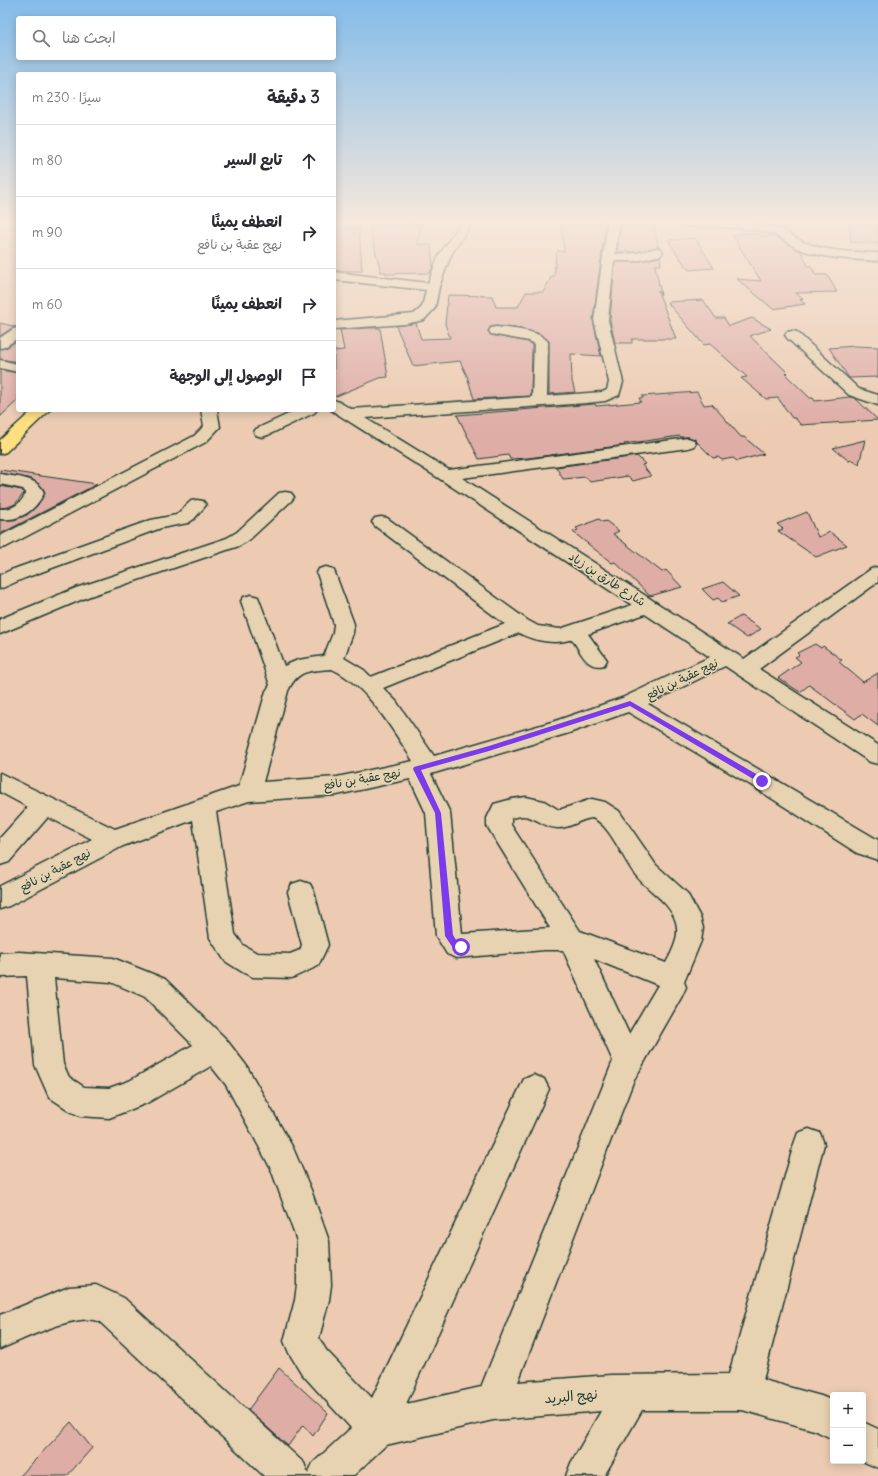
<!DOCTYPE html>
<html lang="ar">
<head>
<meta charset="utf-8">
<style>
	body { margin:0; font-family:Delius,"Playpen Sans Arabic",sans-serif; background:#f2f2f3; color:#2b2b33; direction:rtl }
	.controls { position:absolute; right:12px; bottom:12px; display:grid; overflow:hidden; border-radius:4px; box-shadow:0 2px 10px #0003 }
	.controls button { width:36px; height:36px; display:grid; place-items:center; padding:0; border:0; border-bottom:1px solid #e1e1e2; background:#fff; color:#2b2b33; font:20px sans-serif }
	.stop { position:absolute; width:12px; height:12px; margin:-9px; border:3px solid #7c3aed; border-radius:50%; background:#fff }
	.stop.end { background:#7c3aed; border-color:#fff; box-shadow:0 1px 4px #0008 }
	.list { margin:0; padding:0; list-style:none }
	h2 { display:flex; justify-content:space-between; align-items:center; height:52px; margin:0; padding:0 16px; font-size:17px }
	h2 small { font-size:13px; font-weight:400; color:#7c7c81 }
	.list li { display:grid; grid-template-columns:26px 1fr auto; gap:12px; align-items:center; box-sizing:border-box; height:72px; padding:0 16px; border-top:1px solid #e1e1e2 }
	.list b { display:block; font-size:15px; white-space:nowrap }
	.list p { margin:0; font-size:13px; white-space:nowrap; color:#7c7c81 }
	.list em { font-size:13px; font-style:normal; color:#7c7c81 }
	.icon { flex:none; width:22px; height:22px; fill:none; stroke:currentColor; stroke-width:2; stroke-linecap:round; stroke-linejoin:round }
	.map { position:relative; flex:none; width:878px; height:1476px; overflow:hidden; direction:ltr }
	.search { position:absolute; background:#fff; box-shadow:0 2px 10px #0003; left:16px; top:16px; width:320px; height:44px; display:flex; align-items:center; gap:10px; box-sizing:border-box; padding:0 14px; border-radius:4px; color:#7c7c81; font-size:15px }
	.panel { position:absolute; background:#fff; box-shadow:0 2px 10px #0003; left:16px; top:72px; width:320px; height:340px; border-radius:4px; direction:rtl }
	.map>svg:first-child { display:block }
	.building { fill:#deada6; stroke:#1f3d34 }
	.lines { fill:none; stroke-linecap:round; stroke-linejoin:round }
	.minor-casing { stroke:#1f3d34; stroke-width:3 }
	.major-casing { stroke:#1f3d34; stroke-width:3 }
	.minor { fill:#e7d2b1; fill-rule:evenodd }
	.major { fill:#ffdf80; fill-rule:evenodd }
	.route { fill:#7c3aed }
	.labels { text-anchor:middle; stroke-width:3; stroke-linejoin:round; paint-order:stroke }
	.street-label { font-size:12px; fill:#1f3d34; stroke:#e7d2b1 }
	.near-street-label { font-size:14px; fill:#1f3d34; stroke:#e7d2b1 }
</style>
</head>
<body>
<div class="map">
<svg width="878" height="1476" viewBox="0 0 878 1476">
	<rect width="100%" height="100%" fill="#eccbb2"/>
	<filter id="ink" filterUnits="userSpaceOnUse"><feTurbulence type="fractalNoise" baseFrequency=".025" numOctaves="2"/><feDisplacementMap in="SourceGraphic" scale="8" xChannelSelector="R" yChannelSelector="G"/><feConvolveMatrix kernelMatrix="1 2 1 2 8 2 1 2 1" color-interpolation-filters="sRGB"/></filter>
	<g filter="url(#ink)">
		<!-- building -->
		<g class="building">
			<polygon points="561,221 606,221 593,320 601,356 571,354 572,381 575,392 549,394 549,341 539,333 517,328 496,326 490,327 488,332 491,335 528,342 532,345 531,396 474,399 467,376 460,361 413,366 396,326 416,323 421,339 450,338 445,324 448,295 492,296 496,307 518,307 526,292 543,292 552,276 554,276 556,254 558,251 564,252"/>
			<polygon points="849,221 878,221 878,244 851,242"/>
			<polygon points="621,222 639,224 639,226 655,226 658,247 636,252 617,252"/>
			<polygon points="404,223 422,224 417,244 431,245 433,266 430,273 386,274 386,272 381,272 369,226 403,226"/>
			<polygon points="334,225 359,228 362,271 334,271"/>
			<polygon points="751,233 753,234 759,234 761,236 773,236 801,251 808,266 811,266 816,275 827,275 837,292 796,293 803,299 800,300 805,304 773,309 737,279 761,281 732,235"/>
			<polygon points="695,238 714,268 689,270 686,267 668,240"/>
			<polygon points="660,257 661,265 655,265 661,295 658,291 676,339 632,339 632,343 615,343 610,320 615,262 636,262"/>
			<polygon points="703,300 716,318 724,318 729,326 752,318 771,329 750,336 788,373 785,374 810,398 813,398 815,401 849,397 855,398 878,420 801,425 795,418 792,418 778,398 766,399 741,378 747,377 710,344 704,345 667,302"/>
			<polygon points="0,323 17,327 12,328 0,336"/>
			<polygon points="367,328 380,328 388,377 380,378 334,397 334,351 344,350 340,330"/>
			<polygon points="18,340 18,362 0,359 0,349 6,348"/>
			<polygon points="855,346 878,347 878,377 849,378 829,348"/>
			<polygon points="0,370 18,373 18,400 0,417"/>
			<polygon points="697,392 704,405 712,404 741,437 744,437 764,454 737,461 733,458 722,460 718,457 713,458 694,439 688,437 681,437 680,436 624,444 625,445 528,458 510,459 508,455 479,459 457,415 595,404 596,406 641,402 639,398 643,398 642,396"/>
			<polygon points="865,440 859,464 852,460 849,461 833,448"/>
			<polygon points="637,456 645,464 642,465 651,476 633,481 628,476 590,482 586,477 563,479 556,467"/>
			<polygon points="0,470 97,484 0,534 0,520 14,520 27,515 37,506 45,492 42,487 32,479 0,473"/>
			<polygon points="0,486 22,490 24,493 15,504 8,507 0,508"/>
			<polygon points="807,512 818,537 830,532 847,545 816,557 778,531 783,529 777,524"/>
			<polygon points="599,519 603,522 606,521 619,531 613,534 662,572 666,570 682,587 650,596 615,562 612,563 573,532 578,530 576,528"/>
			<polygon points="723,582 739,596 722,602 718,598 713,600 702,589"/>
			<polygon points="741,616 761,629 747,638 727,624"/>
			<polygon points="815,644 821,648 823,646 842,660 839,662 863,682 878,673 878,726 862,714 855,719 809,685 800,692 778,678 801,662 795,657 799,655 797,653"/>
			<polygon points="279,1368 328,1413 313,1436 303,1425 288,1446 248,1410"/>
			<polygon points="71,1422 92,1448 67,1476 20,1476"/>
		</g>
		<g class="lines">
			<defs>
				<g id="minor">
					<polygon points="462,221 473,221 451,255 439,287 435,308 424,320 405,324 334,329 334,321 414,314 422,307 426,290 334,280 334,272 428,283 439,255"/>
					<path d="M608,221H620L615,254L636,253L657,248L661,249L663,252L661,255L636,261H614L608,320L623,382L619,395L605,401L586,403L365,418L449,470L688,438L694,440L696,443L694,446L688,448L462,478L744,659L871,569L878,567V582L759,669L878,745V764L870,762L725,666L648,704L878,840V860L857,853L754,787L628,712L569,733L431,774L450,813L462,934L550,928L487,826V818L494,804L512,799L526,797L544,801L559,810L592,799L605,802L619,811L656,865L687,893L700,917L703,928L701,941L684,982L686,987L682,996L633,1082L518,1382L611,1375L729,1374L794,1144L798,1133L809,1129L820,1133L824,1144L763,1380L821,1396L833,1401V1439L814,1430L742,1410H642L604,1476H566L571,1463L601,1411L493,1420L386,1445L353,1476H264L100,1322C78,1311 23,1340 0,1349V1315L69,1287L96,1285L124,1298L304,1463L308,1474L313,1463L351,1428L302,1374L289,1353L284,1341L295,1300L297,1285V1241L271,1169L226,1085L211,1066L147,1103L109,1118L80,1116L70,1111L49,1097L35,1065L27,976L0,977V953L19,952L113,958L165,979L225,1038L246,1065L293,1148L311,1190L329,1241L331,1285L329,1300L319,1338L326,1350L372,1398L524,1079L534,1075L544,1079L549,1089L406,1404L481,1387L613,1061L563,950H544L456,958L447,954L436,936L426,813L410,779L337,795L249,801L216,812L235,934L243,945L257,953L290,954L300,950L302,945L288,892L292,884L301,881L310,884L314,892L328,945L318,966L292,978L253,977L244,973L225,961L210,938L193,820L123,846L9,906L0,909V886L92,839L48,817L9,862L0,865V838L28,807L0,792V773L115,829L239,786L266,691L270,685L241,601L244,597L251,595L258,597L284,666L298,660L324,656L333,633L334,624L317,573L319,569L326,567L333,569L335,573L354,624L353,633L344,658L364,670L371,677L505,624L375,526L372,522L375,518L381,517L387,518L527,620L538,626L560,629L632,605L440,479L331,410H334V400L339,402L351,409L532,397L534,344L529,341L491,334L489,331L491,328L496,327C510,329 540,330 548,342L547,396L602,392L607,390L609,382L594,320ZM645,614L710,657L622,698L555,721L434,756L396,701L383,688L519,633C534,641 556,645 572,639C581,652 587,670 604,665L607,660L588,634ZM332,669C367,685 393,730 413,761L337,777L263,782L288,691C298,669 310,671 332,669ZM521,816C535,815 545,829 559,828C571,828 580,819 592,818C609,823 623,859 634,873C646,890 670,901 676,922C680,936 673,950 666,963L580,931L511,825V818ZM594,959L658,985L629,1034ZM54,978L111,982L145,997L193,1045L129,1081L109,1088L84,1087L69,1077L63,1064Z"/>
					<path d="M682,221C713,221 743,220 773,227C787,230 796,240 809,244C831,252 855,252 878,253V261C851,259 825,259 799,249C789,245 781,236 770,233C743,226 714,227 687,226L683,225L681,223Z"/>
					<polygon points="18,328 18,338 5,347 0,348 0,338 13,329"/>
					<polygon points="792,331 797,332 859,389 878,395 878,405 849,395 787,338 785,335 787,332"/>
					<polygon points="0,360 18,364 18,372 0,368"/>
					<polygon points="201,410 217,410 220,427 206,442 6,547 0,548 0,536 194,436 204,426"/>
					<polygon points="297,410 317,410 314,413 268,435 262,437 256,435 254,432 256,429"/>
					<path d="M0,474C14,477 39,477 44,493C35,511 20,521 0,519V509C12,510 21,504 26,493L23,489L0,484Z"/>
					<polygon points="285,492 291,493 294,497 291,501 249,540 239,546 90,596 0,634 0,619 76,588 227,538 237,532 279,493"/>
					<polygon points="197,500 203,501 206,505 194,519 188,523 161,528 25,578 0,589 0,575 11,570 151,520 176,515 191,501"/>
					<polygon points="863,1422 878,1429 878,1468 862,1461"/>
				</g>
				<polygon id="major" points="33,410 50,410 6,452 0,454 0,440"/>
			</defs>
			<!-- minor casing -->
			<use href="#minor" class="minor-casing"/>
			<!-- major casing -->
			<use href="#major" class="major-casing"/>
			<!-- minor -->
			<use href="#minor" class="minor"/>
			<!-- major -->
			<use href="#major" class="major"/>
		</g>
	</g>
	<!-- sky -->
	<linearGradient id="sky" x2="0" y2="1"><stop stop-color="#84bcea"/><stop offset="0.52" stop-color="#f6e8dc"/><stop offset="1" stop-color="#f6e8dc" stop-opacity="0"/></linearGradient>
	<rect width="878" height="428" fill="url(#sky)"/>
	<!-- route -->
	<polygon class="route" points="630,701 765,779 765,783 760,783 630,706 489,751 421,770 441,813 453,935 458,943 464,944 465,947 461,950 453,948 445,936 435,813 413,769 414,767 489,746"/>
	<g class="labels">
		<!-- street labels -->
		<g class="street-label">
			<text transform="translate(607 579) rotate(33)" y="4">شارع طارق بن زياد</text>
			<text transform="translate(682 679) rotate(-26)" y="4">نهج عقبة بن نافع</text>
			<text transform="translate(362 779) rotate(-10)" y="4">نهج عقبة بن نافع</text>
			<text transform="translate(55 870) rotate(-28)" y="4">نهج عقبة بن نافع</text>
		</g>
		<!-- near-street labels -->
		<g class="near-street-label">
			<text transform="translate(571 1396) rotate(-5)" y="5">نهج البريد</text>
		</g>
	</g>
</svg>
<div class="controls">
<button>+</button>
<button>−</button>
</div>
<div class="stop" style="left:461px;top:947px"></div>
<div class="stop end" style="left:762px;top:781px"></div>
<div class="search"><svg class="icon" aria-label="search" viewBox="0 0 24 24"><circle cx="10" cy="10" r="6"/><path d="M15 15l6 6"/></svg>ابحث هنا</div>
<section class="panel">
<h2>3 دقيقة<small>سيرًا · 230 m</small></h2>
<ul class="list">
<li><svg class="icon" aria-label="ahead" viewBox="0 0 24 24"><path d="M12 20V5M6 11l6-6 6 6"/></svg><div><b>تابع السير</b></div><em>80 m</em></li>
<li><svg class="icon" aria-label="right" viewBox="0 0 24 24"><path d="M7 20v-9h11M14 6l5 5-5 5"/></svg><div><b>انعطف يمينًا</b><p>نهج عقبة بن نافع</p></div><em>90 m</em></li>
<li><svg class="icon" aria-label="right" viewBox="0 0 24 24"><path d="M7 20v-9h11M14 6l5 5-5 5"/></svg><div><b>انعطف يمينًا</b></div><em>60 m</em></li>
<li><svg class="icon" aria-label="arrive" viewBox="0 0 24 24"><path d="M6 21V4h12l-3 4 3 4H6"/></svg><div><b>الوصول إلى الوجهة</b></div></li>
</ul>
</section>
</div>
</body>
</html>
